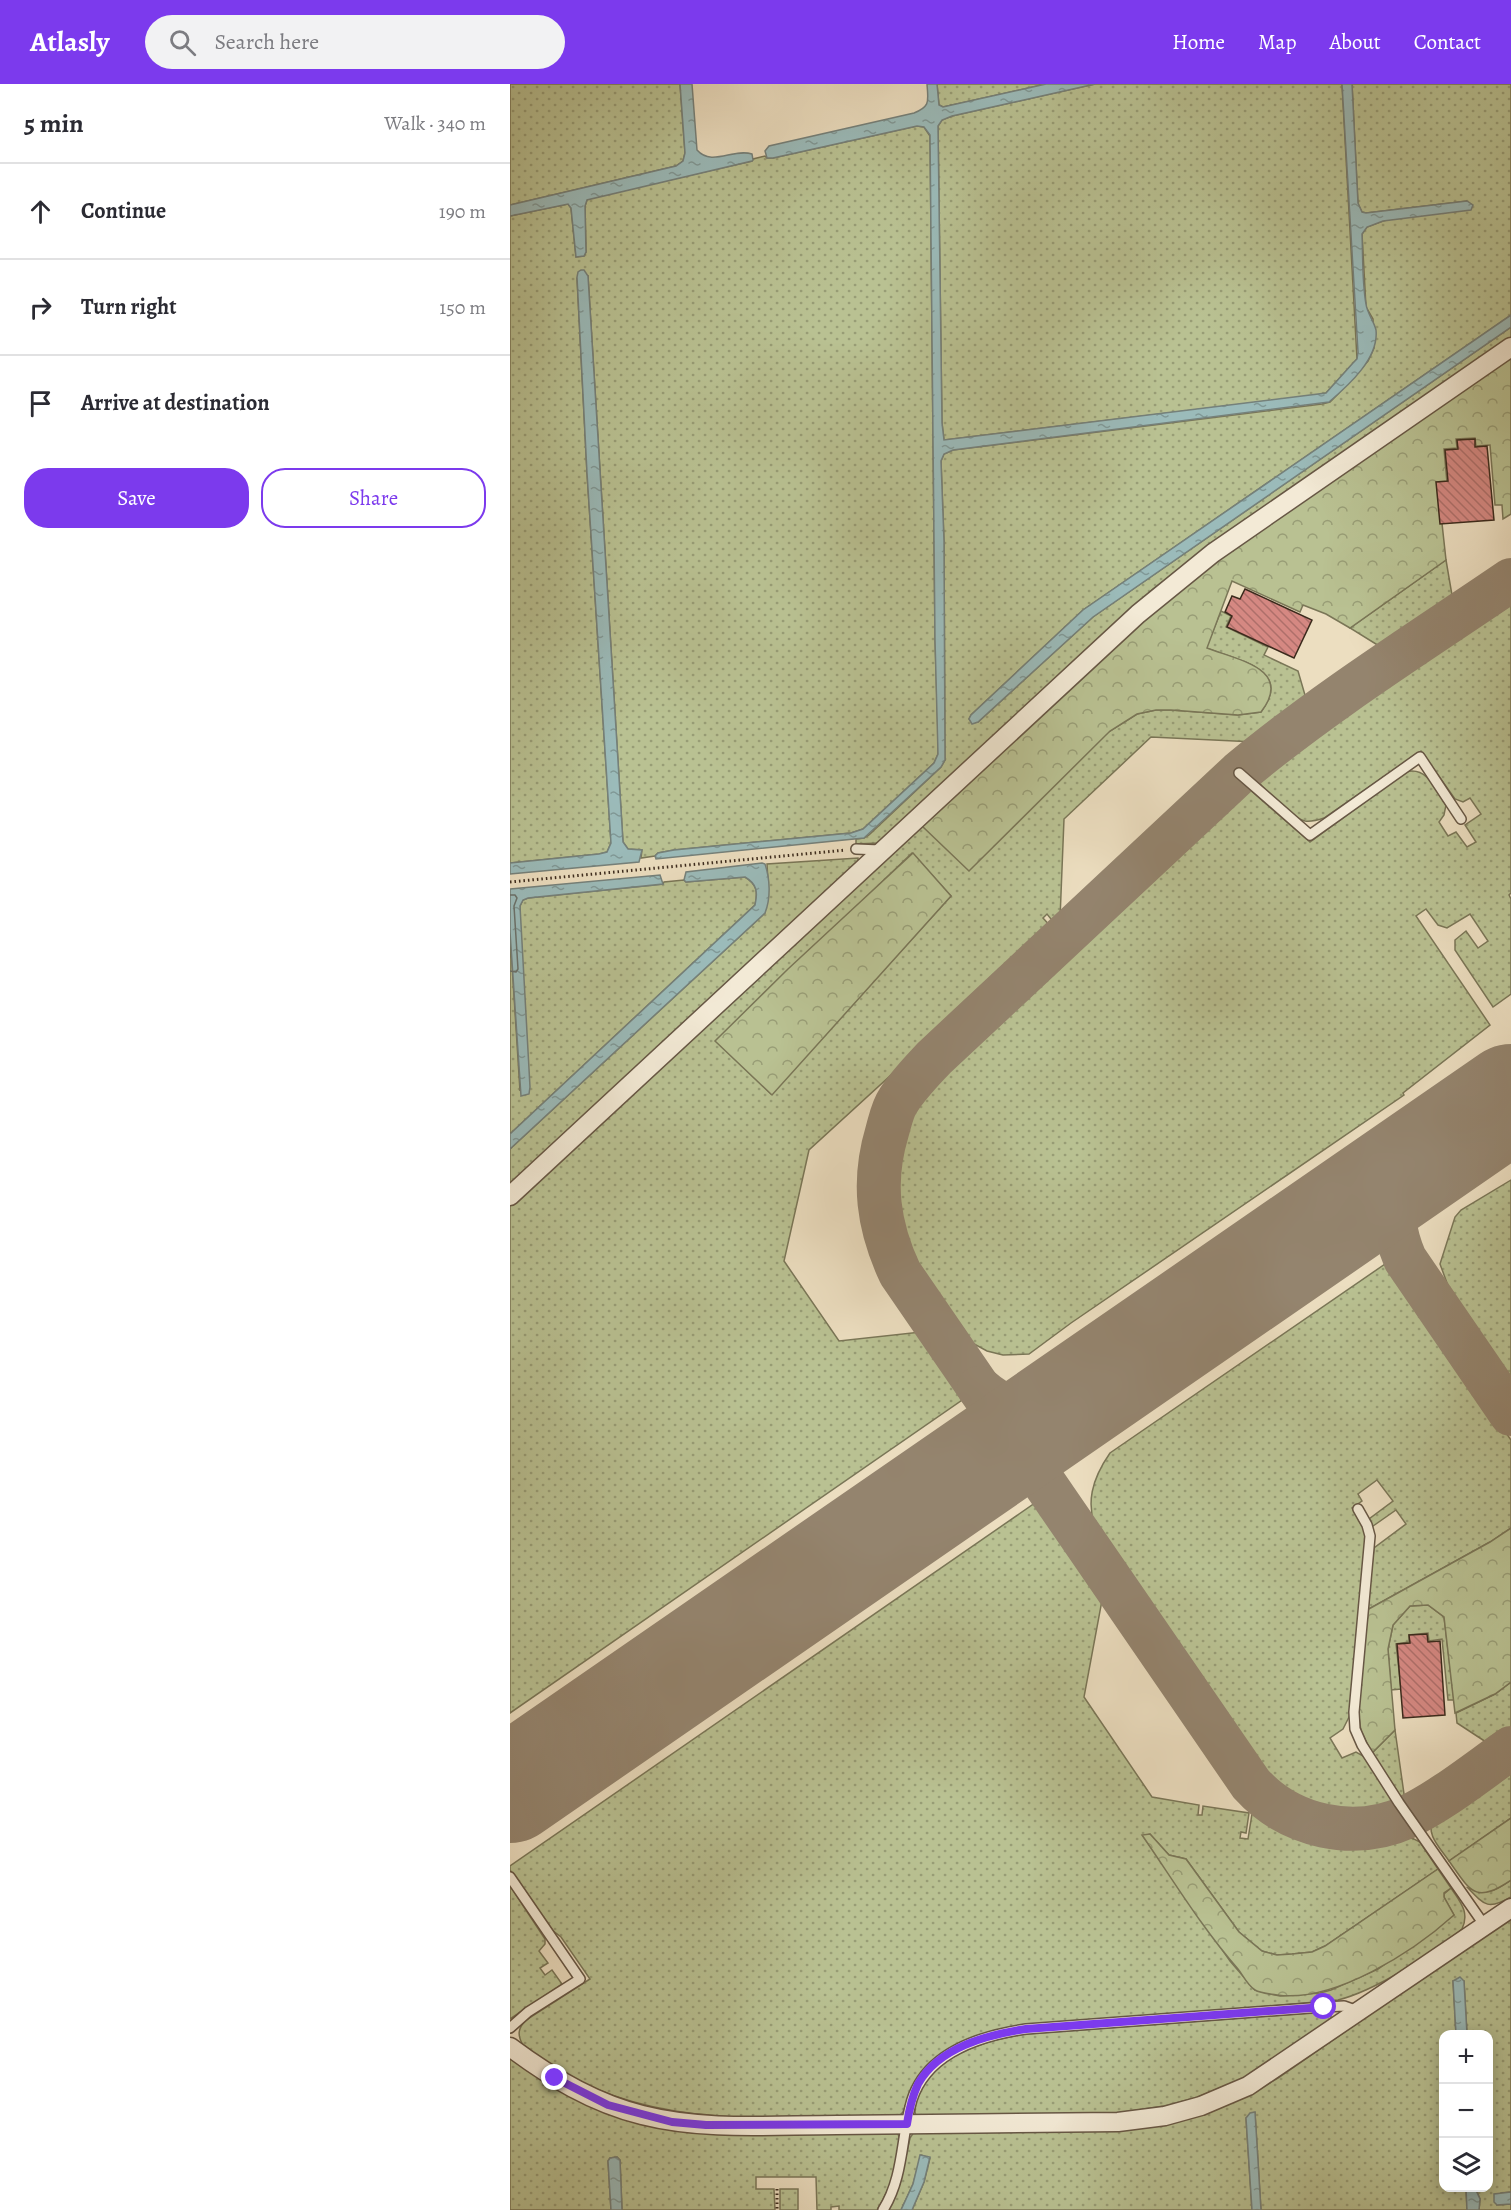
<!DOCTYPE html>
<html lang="en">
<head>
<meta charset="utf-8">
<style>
	body { margin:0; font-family:Alegreya,serif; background:#f2f2f3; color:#2b2b33 }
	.controls { position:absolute; right:18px; bottom:18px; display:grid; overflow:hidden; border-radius:12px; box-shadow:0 3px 15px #0003 }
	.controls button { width:54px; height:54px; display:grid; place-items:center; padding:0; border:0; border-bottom:2px solid #e1e1e2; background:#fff; color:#2b2b33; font:30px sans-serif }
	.stop { position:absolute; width:18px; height:18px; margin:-14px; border:4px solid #7c3aed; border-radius:50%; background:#fff }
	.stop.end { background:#7c3aed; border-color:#fff; box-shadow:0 2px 6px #0008 }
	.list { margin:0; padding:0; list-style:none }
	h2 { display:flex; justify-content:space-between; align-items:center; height:78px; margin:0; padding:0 24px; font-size:26px }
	h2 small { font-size:20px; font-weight:400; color:#7c7c81 }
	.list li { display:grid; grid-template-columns:39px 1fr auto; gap:18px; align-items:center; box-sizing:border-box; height:96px; padding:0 24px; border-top:2px solid #e1e1e2 }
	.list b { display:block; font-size:22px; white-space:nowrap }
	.list em { font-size:20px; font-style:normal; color:#7c7c81 }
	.actions { display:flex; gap:12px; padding:18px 24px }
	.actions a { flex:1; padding:14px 0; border:2px solid #7c3aed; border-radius:24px; text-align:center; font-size:21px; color:#7c3aed }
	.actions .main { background:#7c3aed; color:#fff }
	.icon { flex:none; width:33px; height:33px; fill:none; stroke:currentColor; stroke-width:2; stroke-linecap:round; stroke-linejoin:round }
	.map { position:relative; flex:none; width:1001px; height:2126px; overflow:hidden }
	header { display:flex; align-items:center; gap:36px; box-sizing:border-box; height:84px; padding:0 30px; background:#7c3aed; color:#fff }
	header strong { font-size:28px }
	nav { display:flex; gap:33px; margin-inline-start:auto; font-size:21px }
	.search { width:420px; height:54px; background:#f2f2f3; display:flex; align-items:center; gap:15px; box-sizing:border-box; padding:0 21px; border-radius:33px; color:#7c7c81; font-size:22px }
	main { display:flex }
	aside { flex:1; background:#fff }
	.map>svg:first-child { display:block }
	.grass { fill:url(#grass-dots); stroke:#7a7657; stroke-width:1.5; fill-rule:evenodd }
	.forest { fill:url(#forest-crowns); stroke:#7a7657; stroke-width:1.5 }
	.water { fill:url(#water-ripples); stroke:#75817b; stroke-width:1.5 }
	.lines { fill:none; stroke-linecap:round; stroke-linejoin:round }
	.shore { stroke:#6b726b; stroke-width:1.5 }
	.taxiway { stroke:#94846e; stroke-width:44 }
	.runway { stroke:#94846e; stroke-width:108 }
	.building { fill:url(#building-back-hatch); stroke:#3b2a1c; stroke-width:1.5 }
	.service-casing { stroke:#675745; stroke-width:12 }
	.minor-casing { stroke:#675745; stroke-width:21 }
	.path { stroke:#3b2a1c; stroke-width:3; stroke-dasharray:1.5 3; stroke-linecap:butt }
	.service { stroke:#f3ead6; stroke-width:9 }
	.minor { stroke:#f3ead6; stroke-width:18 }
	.route { stroke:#7c3aed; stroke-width:8 }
</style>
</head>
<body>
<header>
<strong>Atlasly</strong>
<div class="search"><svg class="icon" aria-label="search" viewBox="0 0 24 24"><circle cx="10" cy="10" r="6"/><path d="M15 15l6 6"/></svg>Search here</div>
<nav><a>Home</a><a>Map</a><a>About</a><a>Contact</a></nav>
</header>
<main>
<aside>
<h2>5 min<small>Walk · 340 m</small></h2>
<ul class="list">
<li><svg class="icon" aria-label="ahead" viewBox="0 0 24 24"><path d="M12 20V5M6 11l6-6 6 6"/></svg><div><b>Continue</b></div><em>190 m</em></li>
<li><svg class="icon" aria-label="right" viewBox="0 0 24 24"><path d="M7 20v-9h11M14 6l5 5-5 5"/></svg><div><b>Turn right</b></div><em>150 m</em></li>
<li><svg class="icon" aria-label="arrive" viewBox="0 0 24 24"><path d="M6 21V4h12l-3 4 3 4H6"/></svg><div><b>Arrive at destination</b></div></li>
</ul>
<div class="actions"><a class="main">Save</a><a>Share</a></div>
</aside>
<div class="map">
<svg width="1001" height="2126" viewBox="0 0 1001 2126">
	<defs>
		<pattern id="grass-dots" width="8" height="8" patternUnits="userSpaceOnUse" patternTransform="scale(1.5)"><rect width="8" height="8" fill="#b9c192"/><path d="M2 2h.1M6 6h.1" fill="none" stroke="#989d76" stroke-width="1.8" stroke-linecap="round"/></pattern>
		<pattern id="forest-crowns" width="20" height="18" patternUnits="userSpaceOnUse" patternTransform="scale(1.5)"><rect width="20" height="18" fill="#b9c192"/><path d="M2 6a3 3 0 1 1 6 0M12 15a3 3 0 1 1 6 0" fill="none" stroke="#989d76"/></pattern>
		<pattern id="water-ripples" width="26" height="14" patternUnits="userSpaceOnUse" patternTransform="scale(1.5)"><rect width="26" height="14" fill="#9bbbba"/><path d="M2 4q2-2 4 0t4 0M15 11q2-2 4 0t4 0" fill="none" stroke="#809896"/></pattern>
		<pattern id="building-back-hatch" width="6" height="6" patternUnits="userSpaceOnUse" patternTransform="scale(1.5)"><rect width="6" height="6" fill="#d58882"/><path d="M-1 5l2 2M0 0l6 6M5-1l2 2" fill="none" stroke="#ae6f6a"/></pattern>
	</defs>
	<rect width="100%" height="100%" fill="#ecdec0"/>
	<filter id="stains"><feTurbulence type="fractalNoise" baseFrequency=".00333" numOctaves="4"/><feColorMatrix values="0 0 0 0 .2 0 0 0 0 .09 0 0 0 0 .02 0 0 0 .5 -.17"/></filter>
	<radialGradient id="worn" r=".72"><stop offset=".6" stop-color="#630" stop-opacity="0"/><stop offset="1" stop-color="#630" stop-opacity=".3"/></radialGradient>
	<!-- grass -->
	<g class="grass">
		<polygon points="0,0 170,0 175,69 173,77 166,82 0,121"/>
		<polygon points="427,0 536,0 433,23 429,21"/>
		<polygon points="585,0 832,0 847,275 816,309 808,311 434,356 432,339 428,42 432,36 442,32"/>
		<polygon points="842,0 1001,0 1001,231 573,526 461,631 459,635 462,639 468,638 583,533 1001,243 1001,253 694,466 643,505 368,759 346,760 346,755 354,754 359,751 431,683 435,676 434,457 431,377 434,370 443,366 812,320 820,318 827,311 858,277 864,264 863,235 856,223 852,150 857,143 873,137 957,117 856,129 852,128 848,120"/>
		<polygon points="407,42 414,43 420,52 425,555 428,650 428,670 424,679 353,745 341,749 164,766 148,769 145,772 131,774 132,766 118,765 113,758 78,192 67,194 77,389 101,759 97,768 89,770 0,779 0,132 58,120 61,124 66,173 74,172 76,168 75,122 77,116 80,114 242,77 243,75 255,72 257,74 263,74"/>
		<polygon points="936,476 943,517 874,565 840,544"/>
		<path d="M1001,514V809L999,811L1001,815V910L983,923L945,866V856L956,847L968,864L978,857L960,830L937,844L928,841L916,825L906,832L980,941L893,1009L894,1011L561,1239L519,1270L493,1271L477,1267L453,1254L394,1162L387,1136L384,1104L386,1083L398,1038L414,1013L449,971L587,841L738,704L800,758L896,688C917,682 926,706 936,721L934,731L929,738L938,752L946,748L957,763L966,758L955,741L971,730L960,714L953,718L945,715L911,667L814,734C808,736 802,738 795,737C783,734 753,706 747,695L816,642Z"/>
		<path d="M711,527L721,532L716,543L758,563L754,571L788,587L797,618L745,658L641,653L554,735L550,835L545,840L537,830L533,834L542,844L299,1066L274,1177L329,1257L411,1248L455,1314L0,1629V1122L412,742L600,647L627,630L646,626H661L728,631L751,628C784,585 727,576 696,564ZM402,769L441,812L261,1010L206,957Z"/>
		<polygon points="348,774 348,777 0,1100 0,1065 255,829 258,797 257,780"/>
		<path d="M235,793C247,800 248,808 245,821L0,1050V848L10,1007V822L13,816L18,814L153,800L154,798L174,796L176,798Z"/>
		<polygon points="1001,1096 1001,1302 944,1218 930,1180 945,1133 951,1126"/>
		<path d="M878,1178L1001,1356V1444L980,1458L857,1526L864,1464L896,1440L886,1426L863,1442L859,1435L883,1417L867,1396L848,1410L852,1417L842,1424L856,1448L840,1631L833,1645L820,1654L832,1674L846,1668L855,1673L885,1721C834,1736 794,1728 755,1691L587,1449C575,1419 582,1395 600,1369Z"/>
		<path d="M525,1419L534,1427L593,1511L574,1613L642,1713L689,1721L688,1731H692L693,1722L739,1729L736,1749L731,1748L730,1754L738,1755L742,1730L752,1732L789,1750L813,1756L842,1760L902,1754L910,1758L928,1785L815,1862L802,1868L782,1870L767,1871L752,1867L729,1848L676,1775L659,1771L640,1750L633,1752L720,1877L745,1906L760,1910L770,1912L810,1909L821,1906L868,1885L944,1831L934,1813V1810L941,1804C950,1818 960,1828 952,1845C924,1870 864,1907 828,1916L489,1946C460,1954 422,1969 406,1997C400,2007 397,2018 393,2028L389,2032C256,2033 123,2051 13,1961C7,1951 8,1944 16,1936L80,1895L51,1853L42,1846L0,1786V1782Z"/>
		<polygon points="918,1521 934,1533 944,1616 938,1616 932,1555 919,1557 918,1549 899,1551 899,1558 886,1560 891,1605 881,1606 878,1565 883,1541 900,1522"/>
		<polygon points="1001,1598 1001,1645 979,1660 947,1639 946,1629 985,1610"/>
		<polygon points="885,1646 895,1717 894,1718 862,1669"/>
		<path d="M1001,1683V1734L939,1777C931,1765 914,1749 924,1735Z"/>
		<path d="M1001,1796V1813C979,1826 975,1822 958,1804C980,1811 983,1808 1001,1796Z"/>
		<polygon points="0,1802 35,1855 35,1860 29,1867 38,1879 30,1884 35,1891 42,1886 52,1900 0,1935"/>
		<polygon points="1001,1833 1001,2108 991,2109 987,2121 1001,2120 1001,2126 969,2126 970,2115 965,2104 978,2104 978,1950 957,1950 954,1897 943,1897 946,1950 934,1950 934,2104 956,2104 957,2126 751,2126 745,2029 736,2034 742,2126 402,2126 414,2098 420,2074 411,2071 403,2100 391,2126 377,2126 390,2100 400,2054 404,2048 609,2045 741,2010 768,1994"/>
		<path d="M813,1928L821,1930V1937L734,1994L688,2013L654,2022L607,2029L406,2032L405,2028C405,1976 476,1956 516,1950Z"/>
		<path d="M0,1972L96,2028L387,2048C398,2066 377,2109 367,2126H329V2122L321,2123V2126H307L306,2093H246V2105H264L265,2126H112L110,2076L107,2073L100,2074L98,2077L101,2126H0Z"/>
		<rect x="270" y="2105" width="18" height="21"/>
	</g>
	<!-- forest -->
	<g class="forest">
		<path d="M1001,274V430L993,435L992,421H985L980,361L966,362L965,354L946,355L947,364L934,365L938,410L929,412L936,476L840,544L816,530L793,521L790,528L722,497L697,564C728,576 784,585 751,628L728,631L661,626H646L627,630L600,647L459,787L412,742L618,549L713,472Z"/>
		<polygon points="403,769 441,812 262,1011 205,957 278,885"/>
		<polygon points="1001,1444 1001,1598 985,1610 945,1629 934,1533 918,1521 900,1522 883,1541 878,1565 885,1646 862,1669 851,1647 848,1626 857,1526 980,1458"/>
		<path d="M1001,1734V1796C965,1820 961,1808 939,1777Z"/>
		<path d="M640,1750L659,1771L676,1775L729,1848L752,1867L767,1871L782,1870L802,1868L815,1862L928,1785L941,1804L934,1809V1813L944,1831C903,1868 824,1919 767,1911C760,1910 750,1909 745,1906C737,1901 733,1891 728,1885C692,1844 663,1796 632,1751Z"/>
	</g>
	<!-- water -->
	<g class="water">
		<path d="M170,0H182L187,66C202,83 223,64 242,70L243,76L242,77L77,116L75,122L76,168L74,172L66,173L61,124L58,120L0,132V121L166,82L173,77L175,69Z"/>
		<path d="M417,0H427L429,21L433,23L536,0H585L442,32L432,36L428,42L432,339L434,356L816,309L843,279L847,275L848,268L832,0H842L848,119L852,128L856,129L957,117L963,121L961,126L873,137L857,143L852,150C853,173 852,198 856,220C857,229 864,237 866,246C869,274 839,301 819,318L443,366L434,370L431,377L434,457L435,676L431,683L354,754L146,775L145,772L148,769L164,766L341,749L353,745L424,679L428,670L425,555L420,51L414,43L407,42L263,74H257L255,67L259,62L404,29C421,22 418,17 417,0Z"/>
		<polygon points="71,186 74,186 78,192 113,758 118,765 132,766 129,778 0,790 0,779 89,770 97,768 101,759 77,389 67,193 68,188"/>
		<polygon points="1001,231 1001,243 583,533 468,638 462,640 459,635 461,631 573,526"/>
		<path d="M252,779L255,780C260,795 261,814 255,829L0,1065V1050L245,821C248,808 247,800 235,793L176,798L174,796L176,788Z"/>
		<polygon points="150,791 153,800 18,814 13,816 10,822 20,1003 19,1010 11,1012 0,848 0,805"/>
		<polygon points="950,1893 954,1897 957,1950 946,1950 943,1897"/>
		<polygon points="745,2028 751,2126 742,2126 736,2034 740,2029"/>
		<polygon points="410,2071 420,2073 414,2098 402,2126 391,2126 403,2100"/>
		<polygon points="107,2073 110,2076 112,2126 101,2126 98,2077 100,2074"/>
		<polygon points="956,2104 965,2104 970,2115 969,2126 957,2126"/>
		<polygon points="1001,2108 1001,2120 987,2121 984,2118 984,2110"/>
	</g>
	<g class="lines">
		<!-- shore -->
		<polyline class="shore" points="0,811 5,811 7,814 4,822 8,885 6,888 0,887"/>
		<!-- taxiway -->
		<g class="taxiway">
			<path d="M1001,496C910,558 814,618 729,689L424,974C411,988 398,1001 388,1017C382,1026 380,1038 377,1048C362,1098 368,1142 390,1189L741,1700C780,1743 844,1757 897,1733C934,1715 968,1687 1001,1664"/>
			<path d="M918,1072C910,1080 897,1090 892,1101C879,1126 885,1151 895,1175L1001,1330"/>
			<path d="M469,1304C499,1330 524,1334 559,1319"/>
		</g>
		<!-- runway -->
		<polyline class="runway" points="0,1705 1001,1014"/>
	</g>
	<!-- building -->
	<g class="building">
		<polygon points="965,355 965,363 977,362 984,436 930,440 926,398 938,397 935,366 948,365 947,356"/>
		<polygon points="735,505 802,536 784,574 717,543 722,532 715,528 722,512 730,515"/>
		<polygon points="917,1550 918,1558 930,1557 935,1631 893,1634 887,1560 900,1559 899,1551"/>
	</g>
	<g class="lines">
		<defs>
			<g id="service">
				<polyline points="729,689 800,751 910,673 951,735"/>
				<polyline points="346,765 370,766"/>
				<polyline points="848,1425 857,1441 860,1452 844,1628 845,1645 852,1661 889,1719 975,1842"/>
				<polyline points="0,1793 70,1895 18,1928 0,1944"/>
				<path d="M373,2126C393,2094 391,2058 400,2023C412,1970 468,1952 516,1945L814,1923L834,1922L848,1927"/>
			</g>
			<g id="minor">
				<polyline points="0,1112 628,530 703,469 1001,263"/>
				<path d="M0,1963C40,1993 83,2019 132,2031C195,2047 262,2041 327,2041C421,2040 514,2039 608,2038L655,2032L691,2022L738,2002L1001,1824"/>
			</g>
		</defs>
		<!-- service casing -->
		<use href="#service" class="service-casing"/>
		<!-- minor casing -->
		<use href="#minor" class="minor-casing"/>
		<!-- path -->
		<g class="path">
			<polyline points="0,798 336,766"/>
			<polyline points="267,2105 267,2126"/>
		</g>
		<!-- service -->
		<use href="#service" class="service"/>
		<!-- minor -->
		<use href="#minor" class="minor"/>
	</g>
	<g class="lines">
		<!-- route -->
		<path class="route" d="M45,1994L98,2021L162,2038L196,2041L397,2040C399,2026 402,2013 408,2000C429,1963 477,1951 516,1945L814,1923"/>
	</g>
	<rect width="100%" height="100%" filter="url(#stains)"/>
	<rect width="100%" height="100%" fill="url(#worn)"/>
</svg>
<div class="controls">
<button>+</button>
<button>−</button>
<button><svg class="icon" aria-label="layers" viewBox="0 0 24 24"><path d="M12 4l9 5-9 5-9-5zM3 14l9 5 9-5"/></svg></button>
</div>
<div class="stop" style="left:814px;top:1923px"></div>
<div class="stop end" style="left:45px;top:1994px"></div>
</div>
</main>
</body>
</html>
